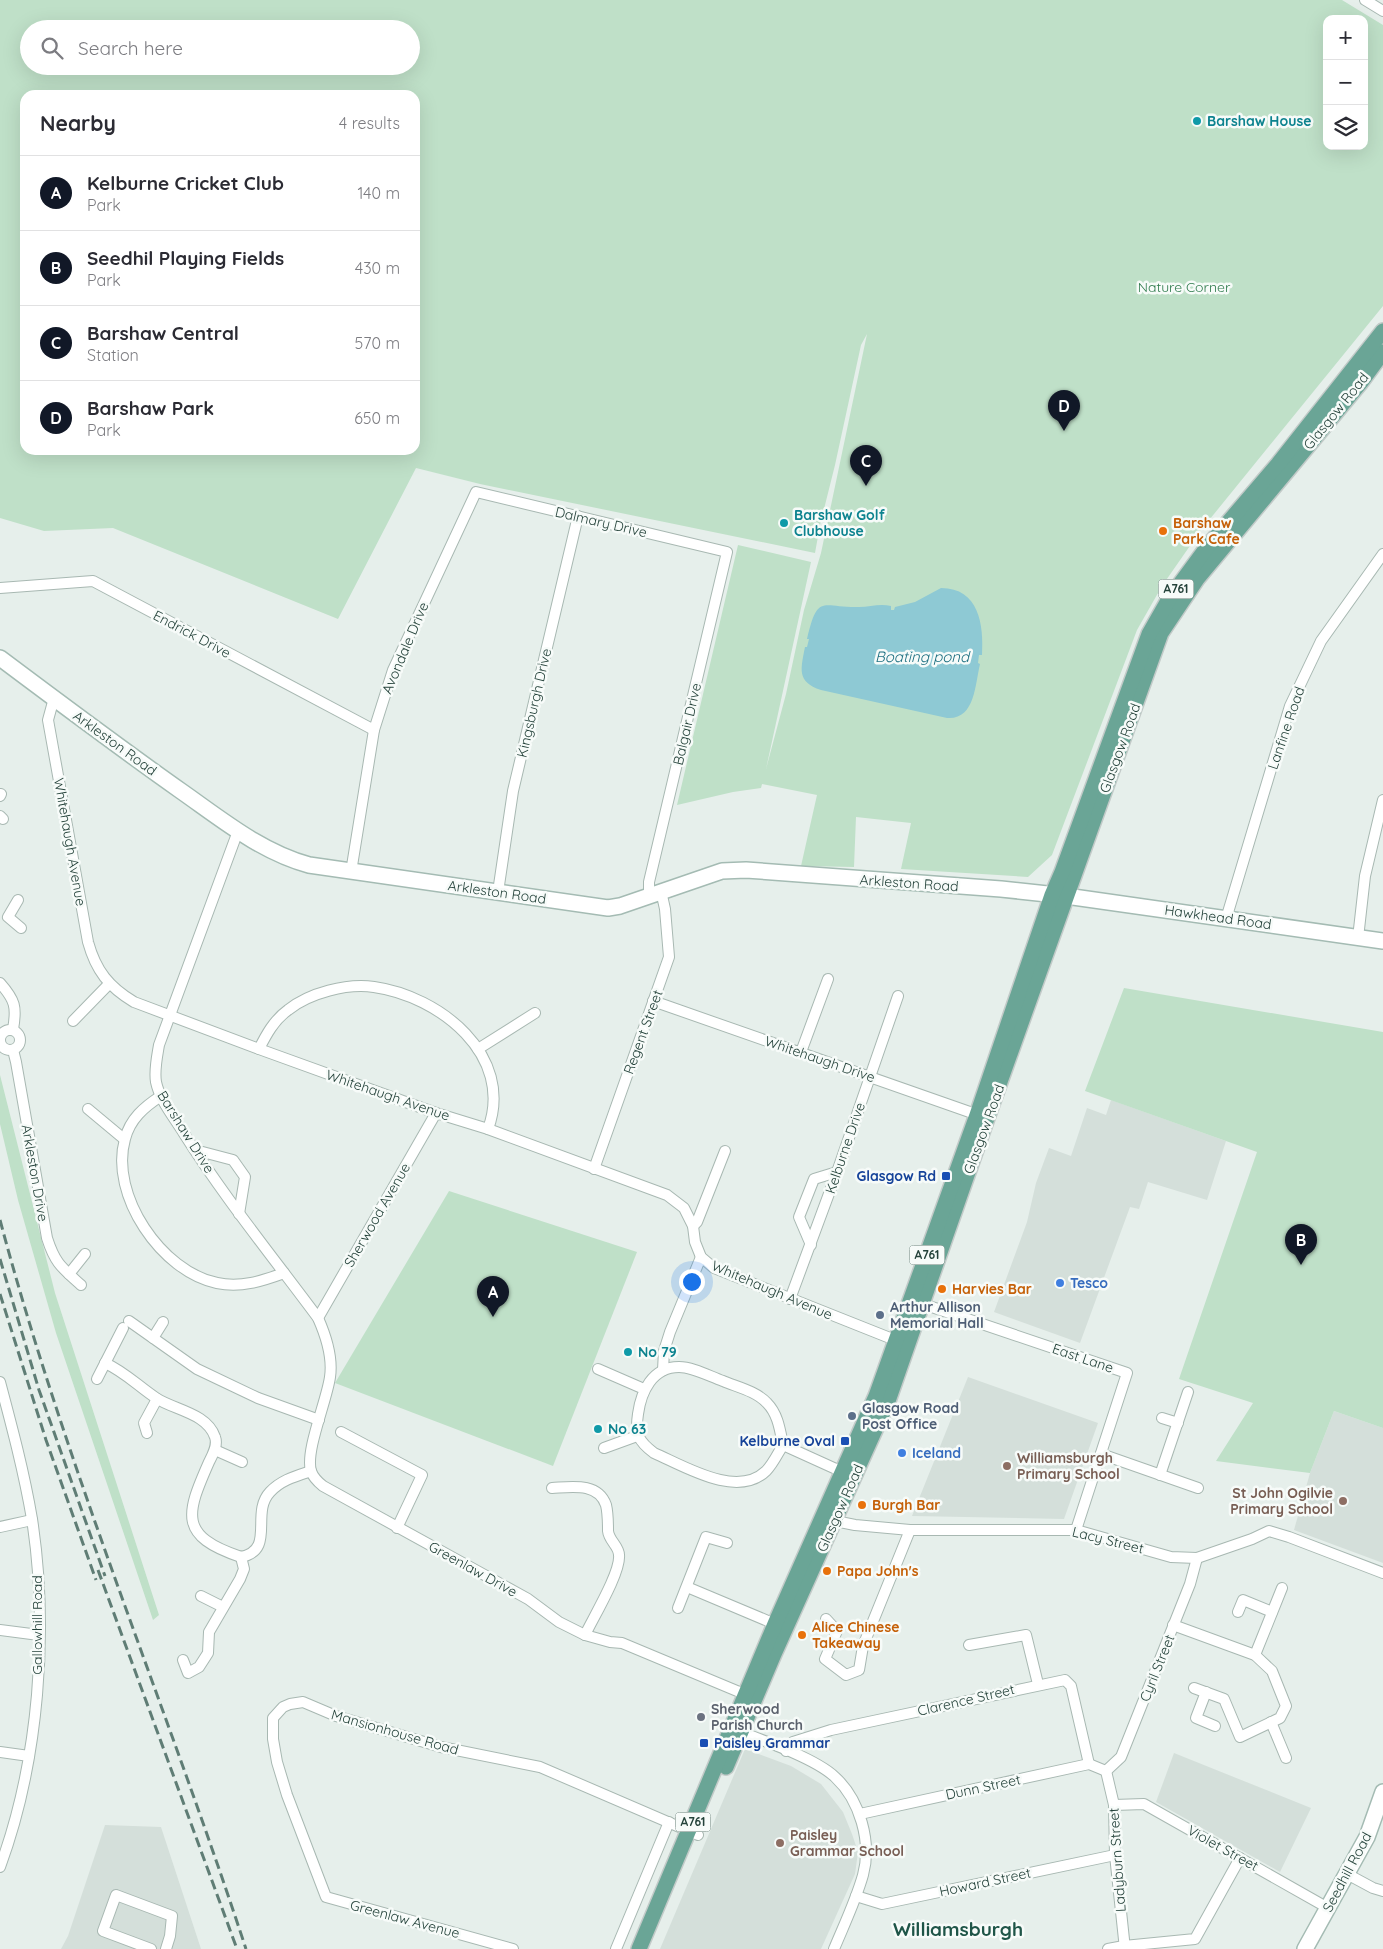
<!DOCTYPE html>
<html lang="en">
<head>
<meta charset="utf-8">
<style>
	body { margin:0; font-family:Quicksand,sans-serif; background:#f7f7f7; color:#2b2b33 }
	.controls { position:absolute; right:15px; top:15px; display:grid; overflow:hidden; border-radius:10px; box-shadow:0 5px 20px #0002 }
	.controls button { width:45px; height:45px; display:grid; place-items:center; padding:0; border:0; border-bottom:1px solid #e1e1e2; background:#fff; color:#2b2b33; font:25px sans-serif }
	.you { position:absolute; left:691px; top:1281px; width:18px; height:18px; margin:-12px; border:4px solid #fff; border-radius:50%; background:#1a73e8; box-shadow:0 0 0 8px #1a73e833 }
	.badge { display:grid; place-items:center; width:32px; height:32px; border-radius:50%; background:#111827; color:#fff; font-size:16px; font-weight:700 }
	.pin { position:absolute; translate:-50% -41px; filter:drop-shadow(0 1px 2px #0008) }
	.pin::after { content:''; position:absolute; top:26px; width:18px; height:15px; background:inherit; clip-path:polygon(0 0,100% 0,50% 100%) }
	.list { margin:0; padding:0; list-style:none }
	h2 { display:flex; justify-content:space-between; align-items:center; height:65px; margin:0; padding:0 20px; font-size:21px }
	h2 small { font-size:16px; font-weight:400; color:#7c7c81 }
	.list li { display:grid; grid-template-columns:32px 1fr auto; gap:15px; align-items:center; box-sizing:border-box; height:75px; padding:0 20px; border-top:1px solid #e1e1e2 }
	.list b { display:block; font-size:19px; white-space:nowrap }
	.list p { margin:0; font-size:16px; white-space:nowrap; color:#7c7c81 }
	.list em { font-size:16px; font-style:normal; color:#7c7c81 }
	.icon { flex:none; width:28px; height:28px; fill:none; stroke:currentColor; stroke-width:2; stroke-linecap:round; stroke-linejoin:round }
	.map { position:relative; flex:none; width:1383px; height:1949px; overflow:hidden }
	.search { position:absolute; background:#fff; box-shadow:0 5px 20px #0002; left:20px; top:20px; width:400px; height:55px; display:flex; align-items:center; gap:12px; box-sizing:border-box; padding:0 18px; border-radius:28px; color:#7c7c81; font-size:19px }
	.panel { position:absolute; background:#fff; box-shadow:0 5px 20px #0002; left:20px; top:90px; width:400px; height:365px; border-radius:15px }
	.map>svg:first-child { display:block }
	.built { fill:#d4dfda }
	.green { fill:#bfe0c8; fill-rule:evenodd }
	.water { fill:#8ec9d4 }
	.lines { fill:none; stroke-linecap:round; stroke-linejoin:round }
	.street-casing { stroke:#a8b8b2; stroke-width:12 }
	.secondary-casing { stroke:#a4bbb3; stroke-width:18 }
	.primary-casing { stroke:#c2cac8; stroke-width:18 }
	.street { stroke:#fff; stroke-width:10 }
	.secondary { stroke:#fff; stroke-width:15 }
	.primary { stroke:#6aa596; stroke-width:15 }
	.rail { stroke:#5f7d75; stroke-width:3; stroke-dasharray:10 5; stroke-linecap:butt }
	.culture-dot { fill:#0f9aa8; stroke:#f7fbf9; stroke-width:2 }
	.food-dot { fill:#e8710a; stroke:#f7fbf9; stroke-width:2 }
	.transit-dot { fill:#1a4fb4; stroke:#f7fbf9; stroke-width:2 }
	.shop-dot { fill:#3f7fe0; stroke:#f7fbf9; stroke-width:2 }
	.service-dot { fill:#5c6f8a; stroke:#f7fbf9; stroke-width:2 }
	.education-dot { fill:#8d6e63; stroke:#f7fbf9; stroke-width:2 }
	.worship-dot { fill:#6b7280; stroke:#f7fbf9; stroke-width:2 }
	.labels { text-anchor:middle; stroke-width:5; stroke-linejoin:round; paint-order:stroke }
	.shield { fill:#f7fbf9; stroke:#637a73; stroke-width:1 }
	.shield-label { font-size:12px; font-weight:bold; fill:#24423a }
	.culture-label { font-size:14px; font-weight:bold; fill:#0d838f; stroke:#f7fbf9; text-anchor:start }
	.park-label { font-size:14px; fill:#2d7a4b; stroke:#f7fbf9 }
	.street-label { font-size:14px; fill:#24423a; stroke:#f7fbf9 }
	.food-label { font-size:14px; font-weight:bold; fill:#c56008; stroke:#f7fbf9; text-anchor:start }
	.transit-label { font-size:14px; font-weight:bold; fill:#164399; stroke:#f7fbf9; text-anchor:end }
	.shop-label { font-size:14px; font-weight:bold; fill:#366cbe; stroke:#f7fbf9; text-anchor:start }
	.service-label { font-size:14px; font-weight:bold; fill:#4e5e75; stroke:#f7fbf9; text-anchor:start }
	.education-label { font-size:14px; font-weight:bold; fill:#785e54; stroke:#f7fbf9; text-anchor:start }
	.worship-label { font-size:14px; font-weight:bold; fill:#5b616d; stroke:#f7fbf9; text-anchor:start }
	.water-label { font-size:15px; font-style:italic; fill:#1c6f80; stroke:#f7fbf9 }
	.district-label { font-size:19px; font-weight:bold; fill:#1f5548; stroke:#f7fbf9 }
</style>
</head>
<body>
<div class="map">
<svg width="1383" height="1949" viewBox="0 0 1383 1949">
	<rect width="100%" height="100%" fill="#e6efeb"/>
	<!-- built -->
	<g class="built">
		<polygon points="1111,1100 1226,1141 1207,1200 1148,1182 1139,1209 1130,1207 1080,1343 994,1312 1027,1222 1036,1183 1049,1148 1071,1156 1087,1108 1106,1115"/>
		<polygon points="968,1377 1098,1423 1064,1519 912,1516"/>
		<polygon points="1334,1411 1383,1428 1383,1563 1294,1530 1310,1473"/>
		<polygon points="745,1749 791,1766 821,1784 843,1812 852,1834 858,1852 855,1874 821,1949 660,1949"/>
		<polygon points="1174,1753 1311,1808 1280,1872 1156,1802"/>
		<polygon points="105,1825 161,1827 201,1949 61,1949 68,1936"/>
	</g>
	<!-- green -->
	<g class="green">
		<path d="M0,0H1342L1383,25V306L1201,530L1162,586L1137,630L1052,855L1028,877L901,869L911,823L856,817L854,867L801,866L817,795L762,784L761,788L733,792L677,805L738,545L811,562L766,769L786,694L804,610L821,553L867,334L861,345L835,465L820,525L815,553L480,484L416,468L338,619L113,528L44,531L0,518ZM1327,19H1364V146H1327ZM29,29H411V66H29ZM25,95H415V450H25Z"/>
		<polygon points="1124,988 1383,1032 1383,1428 1334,1411 1310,1473 1216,1461 1253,1403 1179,1379 1257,1152 1085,1091"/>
		<polygon points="0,1075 55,1293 159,1615 153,1620 56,1333 18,1200 0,1124"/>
		<polygon points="449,1191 637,1252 553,1466 335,1383"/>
	</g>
	<!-- water -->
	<path class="water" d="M941,588C979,588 984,625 982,655H979L978,663L980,664C975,685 975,720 947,718L821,690C796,682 801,668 805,647H807L809,639H807C818,592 822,608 859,607C870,607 880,603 891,606V610H894L895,607L915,602Z"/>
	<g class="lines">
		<defs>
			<g id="street">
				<polyline points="1365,0 1383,11"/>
				<polyline points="0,588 93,581 374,730"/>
				<path d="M54,698L48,720L88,942C96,971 109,987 134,1002L259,1049L436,1113L488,1129L667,1195L684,1208L693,1226L695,1242L701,1257L714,1268L900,1342"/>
				<polyline points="0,796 1,794"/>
				<polyline points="0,816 3,819"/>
				<path d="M238,831L159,1045C157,1057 154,1070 156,1082C160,1101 174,1117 183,1132C224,1197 272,1256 318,1318C326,1336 333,1357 330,1377C327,1400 305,1451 311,1471C313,1477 318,1482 323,1486L528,1599L559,1622L585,1635L610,1642L622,1643L749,1696"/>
				<polyline points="351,872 374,730 393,670 476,492 727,552 649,882 649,896"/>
				<polyline points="498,892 513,791 578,516"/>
				<polyline points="18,900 8,917 21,928"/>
				<polyline points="1226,919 1290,706 1321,641 1383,554"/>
				<polyline points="1358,938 1365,876 1383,800"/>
				<path d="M0,983C15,1000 17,1007 13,1029"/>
				<polyline points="653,1001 981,1116"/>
				<polyline points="73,1021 109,984"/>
				<circle cx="10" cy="1040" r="10"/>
				<path d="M259,1049C266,1035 274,1020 288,1010C309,993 347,983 374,987C439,996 515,1055 488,1129"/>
				<polyline points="478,1049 535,1013"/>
				<path d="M13,1050L16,1062L47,1238C55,1263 61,1267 81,1285"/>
				<polyline points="801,1052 828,979"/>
				<path d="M161,1096C144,1107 130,1119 125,1139C109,1195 162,1272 217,1283C241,1288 262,1281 284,1273"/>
				<polyline points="88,1109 124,1139"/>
				<polyline points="195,1150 233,1160 245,1177 239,1214"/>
				<polyline points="594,1169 669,957 665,909 661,891"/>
				<polyline points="693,1226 697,1222 725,1151"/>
				<polyline points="811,1245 799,1217 814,1179 837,1172"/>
				<polyline points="69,1274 85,1254"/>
				<polyline points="790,1299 837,1172 898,996"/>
				<polyline points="917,1302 1127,1373 1076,1530"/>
				<polyline points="318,1318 436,1113"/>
				<polyline points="129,1321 197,1369 258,1398 319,1420"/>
				<polyline points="153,1338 163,1322"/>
				<path d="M105,1363C125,1372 138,1386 156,1398C174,1410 207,1413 215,1437C218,1445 213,1454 209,1462C186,1514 178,1536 241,1557C276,1550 250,1513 270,1492C281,1480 296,1476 311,1471"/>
				<polyline points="598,1369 644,1389"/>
				<polyline points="663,1370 664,1351 670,1332 701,1257"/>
				<polyline points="97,1379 123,1328"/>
				<path d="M0,1382C12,1427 24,1472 32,1519C49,1630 39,1761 0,1867"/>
				<polyline points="1162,1418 1178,1423"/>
				<polyline points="341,1432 422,1475 397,1528"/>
				<polyline points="147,1433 144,1423 157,1399"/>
				<path d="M783,1445C778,1453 773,1464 766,1471C737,1499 684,1466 654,1453C638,1441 635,1434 638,1414C641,1392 652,1367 679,1367C693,1367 709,1376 723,1381C737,1387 756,1391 767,1403C778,1414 780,1430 783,1445L847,1474"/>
				<polyline points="604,1448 637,1436"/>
				<polyline points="215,1450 242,1462"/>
				<polyline points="1101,1454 1198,1488"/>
				<polyline points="1160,1475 1188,1392"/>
				<path d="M552,1488C571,1487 598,1482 606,1505C608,1513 608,1523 608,1531C609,1541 619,1546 619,1555C621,1572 593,1618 585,1635"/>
				<polyline points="830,1520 855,1525 910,1530 1076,1530 1171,1557 1197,1558 1252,1539 1269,1531 1289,1537 1383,1573"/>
				<polyline points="0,1527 32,1520"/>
				<polyline points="687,1587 775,1624"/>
				<polyline points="201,1596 223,1607"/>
				<polyline points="678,1608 706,1537 727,1543"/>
				<polyline points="1238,1612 1243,1600 1272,1612"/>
				<polyline points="826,1619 837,1631 825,1659 846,1675 859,1670 863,1646 910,1530"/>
				<polyline points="1173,1625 1255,1655 1272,1671 1286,1706 1280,1718 1240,1737 1224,1699 1194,1688"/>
				<polyline points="0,1630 39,1635"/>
				<polyline points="969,1645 1026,1635 1038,1684"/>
				<polyline points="1255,1655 1282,1588"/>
				<polyline points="183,1660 188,1673 199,1667 208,1653 209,1632 240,1579 244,1569 241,1557"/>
				<polyline points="1206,1692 1196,1718 1215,1726"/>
				<polyline points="1271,1722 1286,1758"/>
				<path d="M735,1730C762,1740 815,1758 835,1777C860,1800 872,1842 863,1875C856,1900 844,1925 834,1949"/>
				<polyline points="786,1751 793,1742 831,1730 1065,1680 1071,1686 1089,1764"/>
				<polyline points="0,1752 29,1756"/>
				<polyline points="1106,1771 1121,1757 1190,1584 1197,1558"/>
				<polyline points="1106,1771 1114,1805 1115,1855 1125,1949"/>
				<polyline points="1114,1805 1144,1804 1328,1908"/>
				<polyline points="860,1814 1089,1764 1106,1771"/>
				<polyline points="1347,1874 1373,1888 1383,1891"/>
				<polyline points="856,1896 882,1904 1115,1855"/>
				<polyline points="151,1949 103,1931 116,1895 172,1916 170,1936 166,1949"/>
				<polyline points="513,1949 326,1897 287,1795 277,1762 273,1739 273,1718 283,1707 290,1704 303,1702 336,1716 441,1747 540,1767 698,1835"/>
				<polyline points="616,1949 669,1822"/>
				<polyline points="1108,1949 1124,1946 1195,1939 1240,1858"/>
			</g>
			<g id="secondary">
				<path d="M0,658C60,703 120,748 181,791C221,819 261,852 309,865L608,908L620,906L722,871L746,870L1001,889L1066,896L1383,941"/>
				<polyline points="1305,1949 1367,1837 1383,1792"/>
			</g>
			<g id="primary">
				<polyline points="726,1767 774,1654 888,1401 987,1118 1161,633 1197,579 1361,382 1383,352"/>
				<polyline points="639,1949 775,1624 876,1396 977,1115 1052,895 1062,872 1149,634 1169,599 1208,546 1278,464 1383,331"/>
			</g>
		</defs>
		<!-- street casing -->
		<use href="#street" class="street-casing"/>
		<!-- secondary casing -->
		<use href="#secondary" class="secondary-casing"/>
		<!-- primary casing -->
		<use href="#primary" class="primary-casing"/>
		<!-- street -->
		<use href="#street" class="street"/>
		<!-- secondary -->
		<use href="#secondary" class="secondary"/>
		<!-- primary -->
		<use href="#primary" class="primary"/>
		<!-- rail -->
		<g class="rail">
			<path d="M0,1220C66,1468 166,1705 246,1949"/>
			<polyline points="0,1259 39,1390 105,1576"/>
			<polyline points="0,1294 46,1440 96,1580"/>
			<polyline points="98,1570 237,1949"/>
		</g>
	</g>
	<!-- markers -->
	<g class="culture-dot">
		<circle cx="1197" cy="121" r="5"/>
		<circle cx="784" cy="523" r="5"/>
		<circle cx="628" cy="1352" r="5"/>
		<circle cx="598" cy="1429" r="5"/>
	</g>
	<g class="food-dot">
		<circle cx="1163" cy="531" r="5"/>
		<circle cx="942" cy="1289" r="5"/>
		<circle cx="862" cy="1505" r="5"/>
		<circle cx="827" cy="1571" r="5"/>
		<circle cx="802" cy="1635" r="5"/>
	</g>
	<g class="transit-dot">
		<rect x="941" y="1171" width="10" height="10" rx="2.5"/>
		<rect x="840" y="1436" width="10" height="10" rx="2.5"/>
		<rect x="699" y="1738" width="10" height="10" rx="2.5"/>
	</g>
	<g class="shop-dot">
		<circle cx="1060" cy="1283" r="5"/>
		<circle cx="902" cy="1453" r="5"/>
	</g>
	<g class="service-dot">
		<circle cx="880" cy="1315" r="5"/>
		<circle cx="852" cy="1416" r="5"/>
	</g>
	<g class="education-dot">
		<circle cx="1007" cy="1466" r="5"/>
		<circle cx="1343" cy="1501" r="5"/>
		<circle cx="780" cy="1843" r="5"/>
	</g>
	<circle class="worship-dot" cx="701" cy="1717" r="5"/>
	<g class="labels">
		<!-- shield labels -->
		<g class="shield">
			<rect x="1158.5" y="579.5" width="35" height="19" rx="4"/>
			<rect x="909.5" y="1245.5" width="35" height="19" rx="4"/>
			<rect x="675.5" y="1812.5" width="35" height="19" rx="4"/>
		</g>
		<g class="shield-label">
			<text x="1176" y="593">A761</text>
			<text x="927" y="1259">A761</text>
			<text x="693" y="1826">A761</text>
		</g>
		<!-- culture labels -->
		<g class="culture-label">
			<text x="1207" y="126">Barshaw House</text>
			<text x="794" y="520">Barshaw Golf<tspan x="794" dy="16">Clubhouse</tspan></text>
			<text x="638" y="1357">No 79</text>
			<text x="608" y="1434">No 63</text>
		</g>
		<!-- park labels -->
		<g class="park-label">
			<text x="1184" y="292">Nature Corner</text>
		</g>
		<!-- street labels -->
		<g class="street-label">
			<text transform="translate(1336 411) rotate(-51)" y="5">Glasgow Road</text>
			<text transform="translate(601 522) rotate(13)" y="5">Dalmary Drive</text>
			<text transform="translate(192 634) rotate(28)" y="5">Endrick Drive</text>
			<text transform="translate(405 648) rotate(-67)" y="5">Avondale Drive</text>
			<text transform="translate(534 703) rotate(-77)" y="5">Kingsburgh Drive</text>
			<text transform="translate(687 724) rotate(-77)" y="5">Balgair Drive</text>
			<text transform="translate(1286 728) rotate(-71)" y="5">Lanfine Road</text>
			<text transform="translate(115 743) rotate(36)" y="5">Arkleston Road</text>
			<text transform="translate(1120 748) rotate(-70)" y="5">Glasgow Road</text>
			<text transform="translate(70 842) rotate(80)" y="5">Whitehaugh Avenue</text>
			<text transform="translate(909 883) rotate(4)" y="5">Arkleston Road</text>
			<text transform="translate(497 892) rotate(8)" y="5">Arkleston Road</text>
			<text transform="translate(1218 917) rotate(8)" y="5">Hawkhead Road</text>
			<text transform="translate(643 1032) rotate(-70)" y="5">Regent Street</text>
			<text transform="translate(820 1059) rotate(19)" y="5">Whitehaugh Drive</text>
			<text transform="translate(388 1095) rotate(19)" y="5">Whitehaugh Avenue</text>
			<text transform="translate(984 1129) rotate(-70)" y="5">Glasgow Road</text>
			<text transform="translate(186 1132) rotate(58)" y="5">Barshaw Drive</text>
			<text transform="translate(845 1148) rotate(-71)" y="5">Kelburne Drive</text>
			<text transform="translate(35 1173) rotate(80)" y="5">Arkleston Drive</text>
			<text transform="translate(377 1215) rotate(-60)" y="5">Sherwood Avenue</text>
			<text transform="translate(772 1290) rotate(23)" y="5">Whitehaugh Avenue</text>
			<text transform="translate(1083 1358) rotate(19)" y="5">East Lane</text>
			<text transform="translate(840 1508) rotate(-66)" y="5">Glasgow Road</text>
			<text transform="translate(1108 1540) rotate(14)" y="5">Lacy Street</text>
			<text transform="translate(473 1569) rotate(29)" y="5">Greenlaw Drive</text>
			<text transform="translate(37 1625) rotate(-90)" y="5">Gallowhill Road</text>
			<text transform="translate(1157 1668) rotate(-68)" y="5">Cyril Street</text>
			<text transform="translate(966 1700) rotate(-13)" y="5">Clarence Street</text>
			<text transform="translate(395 1732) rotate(16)" y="5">Mansionhouse Road</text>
			<text transform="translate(983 1787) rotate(-12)" y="5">Dunn Street</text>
			<text transform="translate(1223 1848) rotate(29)" y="5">Violet Street</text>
			<text transform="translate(1117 1860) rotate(-94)" y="5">Ladyburn Street</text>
			<text transform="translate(1347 1872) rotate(-62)" y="5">Seedhill Road</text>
			<text transform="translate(985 1882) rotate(-12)" y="5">Howard Street</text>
			<text transform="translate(405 1919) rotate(15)" y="5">Greenlaw Avenue</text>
		</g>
		<!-- food labels -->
		<g class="food-label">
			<text x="1173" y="528">Barshaw<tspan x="1173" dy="16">Park Cafe</tspan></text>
			<text x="952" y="1294">Harvies Bar</text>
			<text x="872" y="1510">Burgh Bar</text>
			<text x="837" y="1576">Papa John's</text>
			<text x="812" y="1632">Alice Chinese<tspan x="812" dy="16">Takeaway</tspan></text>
		</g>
		<!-- transit labels -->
		<g class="transit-label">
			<text x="936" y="1181">Glasgow Rd</text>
			<text x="835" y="1446">Kelburne Oval</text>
			<text x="714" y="1748" text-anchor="start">Paisley Grammar</text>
		</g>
		<!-- shop labels -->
		<g class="shop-label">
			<text x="1070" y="1288">Tesco</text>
			<text x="912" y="1458">Iceland</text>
		</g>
		<!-- service labels -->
		<g class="service-label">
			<text x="890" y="1312">Arthur Allison<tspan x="890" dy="16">Memorial Hall</tspan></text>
			<text x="862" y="1413">Glasgow Road<tspan x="862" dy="16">Post Office</tspan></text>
		</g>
		<!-- education labels -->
		<g class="education-label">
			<text x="1017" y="1463">Williamsburgh<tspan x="1017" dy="16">Primary School</tspan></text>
			<text x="1333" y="1498" text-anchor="end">St John Ogilvie<tspan x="1333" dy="16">Primary School</tspan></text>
			<text x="790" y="1840">Paisley<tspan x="790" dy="16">Grammar School</tspan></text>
		</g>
		<!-- worship labels -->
		<g class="worship-label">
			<text x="711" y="1714">Sherwood<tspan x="711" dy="16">Parish Church</tspan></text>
		</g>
		<!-- water labels -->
		<g class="water-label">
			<text x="922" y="662">Boating pond</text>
		</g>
		<!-- district labels -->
		<g class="district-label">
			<text x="958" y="1936">Williamsburgh</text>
		</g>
	</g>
</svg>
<div class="controls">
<button>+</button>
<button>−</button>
<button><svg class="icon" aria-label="layers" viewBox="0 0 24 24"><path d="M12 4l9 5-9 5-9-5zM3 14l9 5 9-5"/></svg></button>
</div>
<div class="you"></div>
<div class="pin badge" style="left:493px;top:1317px">A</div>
<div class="pin badge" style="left:1301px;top:1265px">B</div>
<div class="pin badge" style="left:866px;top:486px">C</div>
<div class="pin badge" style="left:1064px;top:431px">D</div>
<div class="search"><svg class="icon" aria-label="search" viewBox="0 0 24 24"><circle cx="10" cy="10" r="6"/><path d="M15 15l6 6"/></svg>Search here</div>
<section class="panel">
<h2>Nearby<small>4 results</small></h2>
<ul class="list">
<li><span class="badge">A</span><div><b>Kelburne Cricket Club</b><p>Park</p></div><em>140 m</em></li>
<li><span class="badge">B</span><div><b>Seedhil Playing Fields</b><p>Park</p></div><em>430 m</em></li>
<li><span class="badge">C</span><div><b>Barshaw Central</b><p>Station</p></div><em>570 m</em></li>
<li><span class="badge">D</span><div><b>Barshaw Park</b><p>Park</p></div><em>650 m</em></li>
</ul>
</section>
</div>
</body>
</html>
